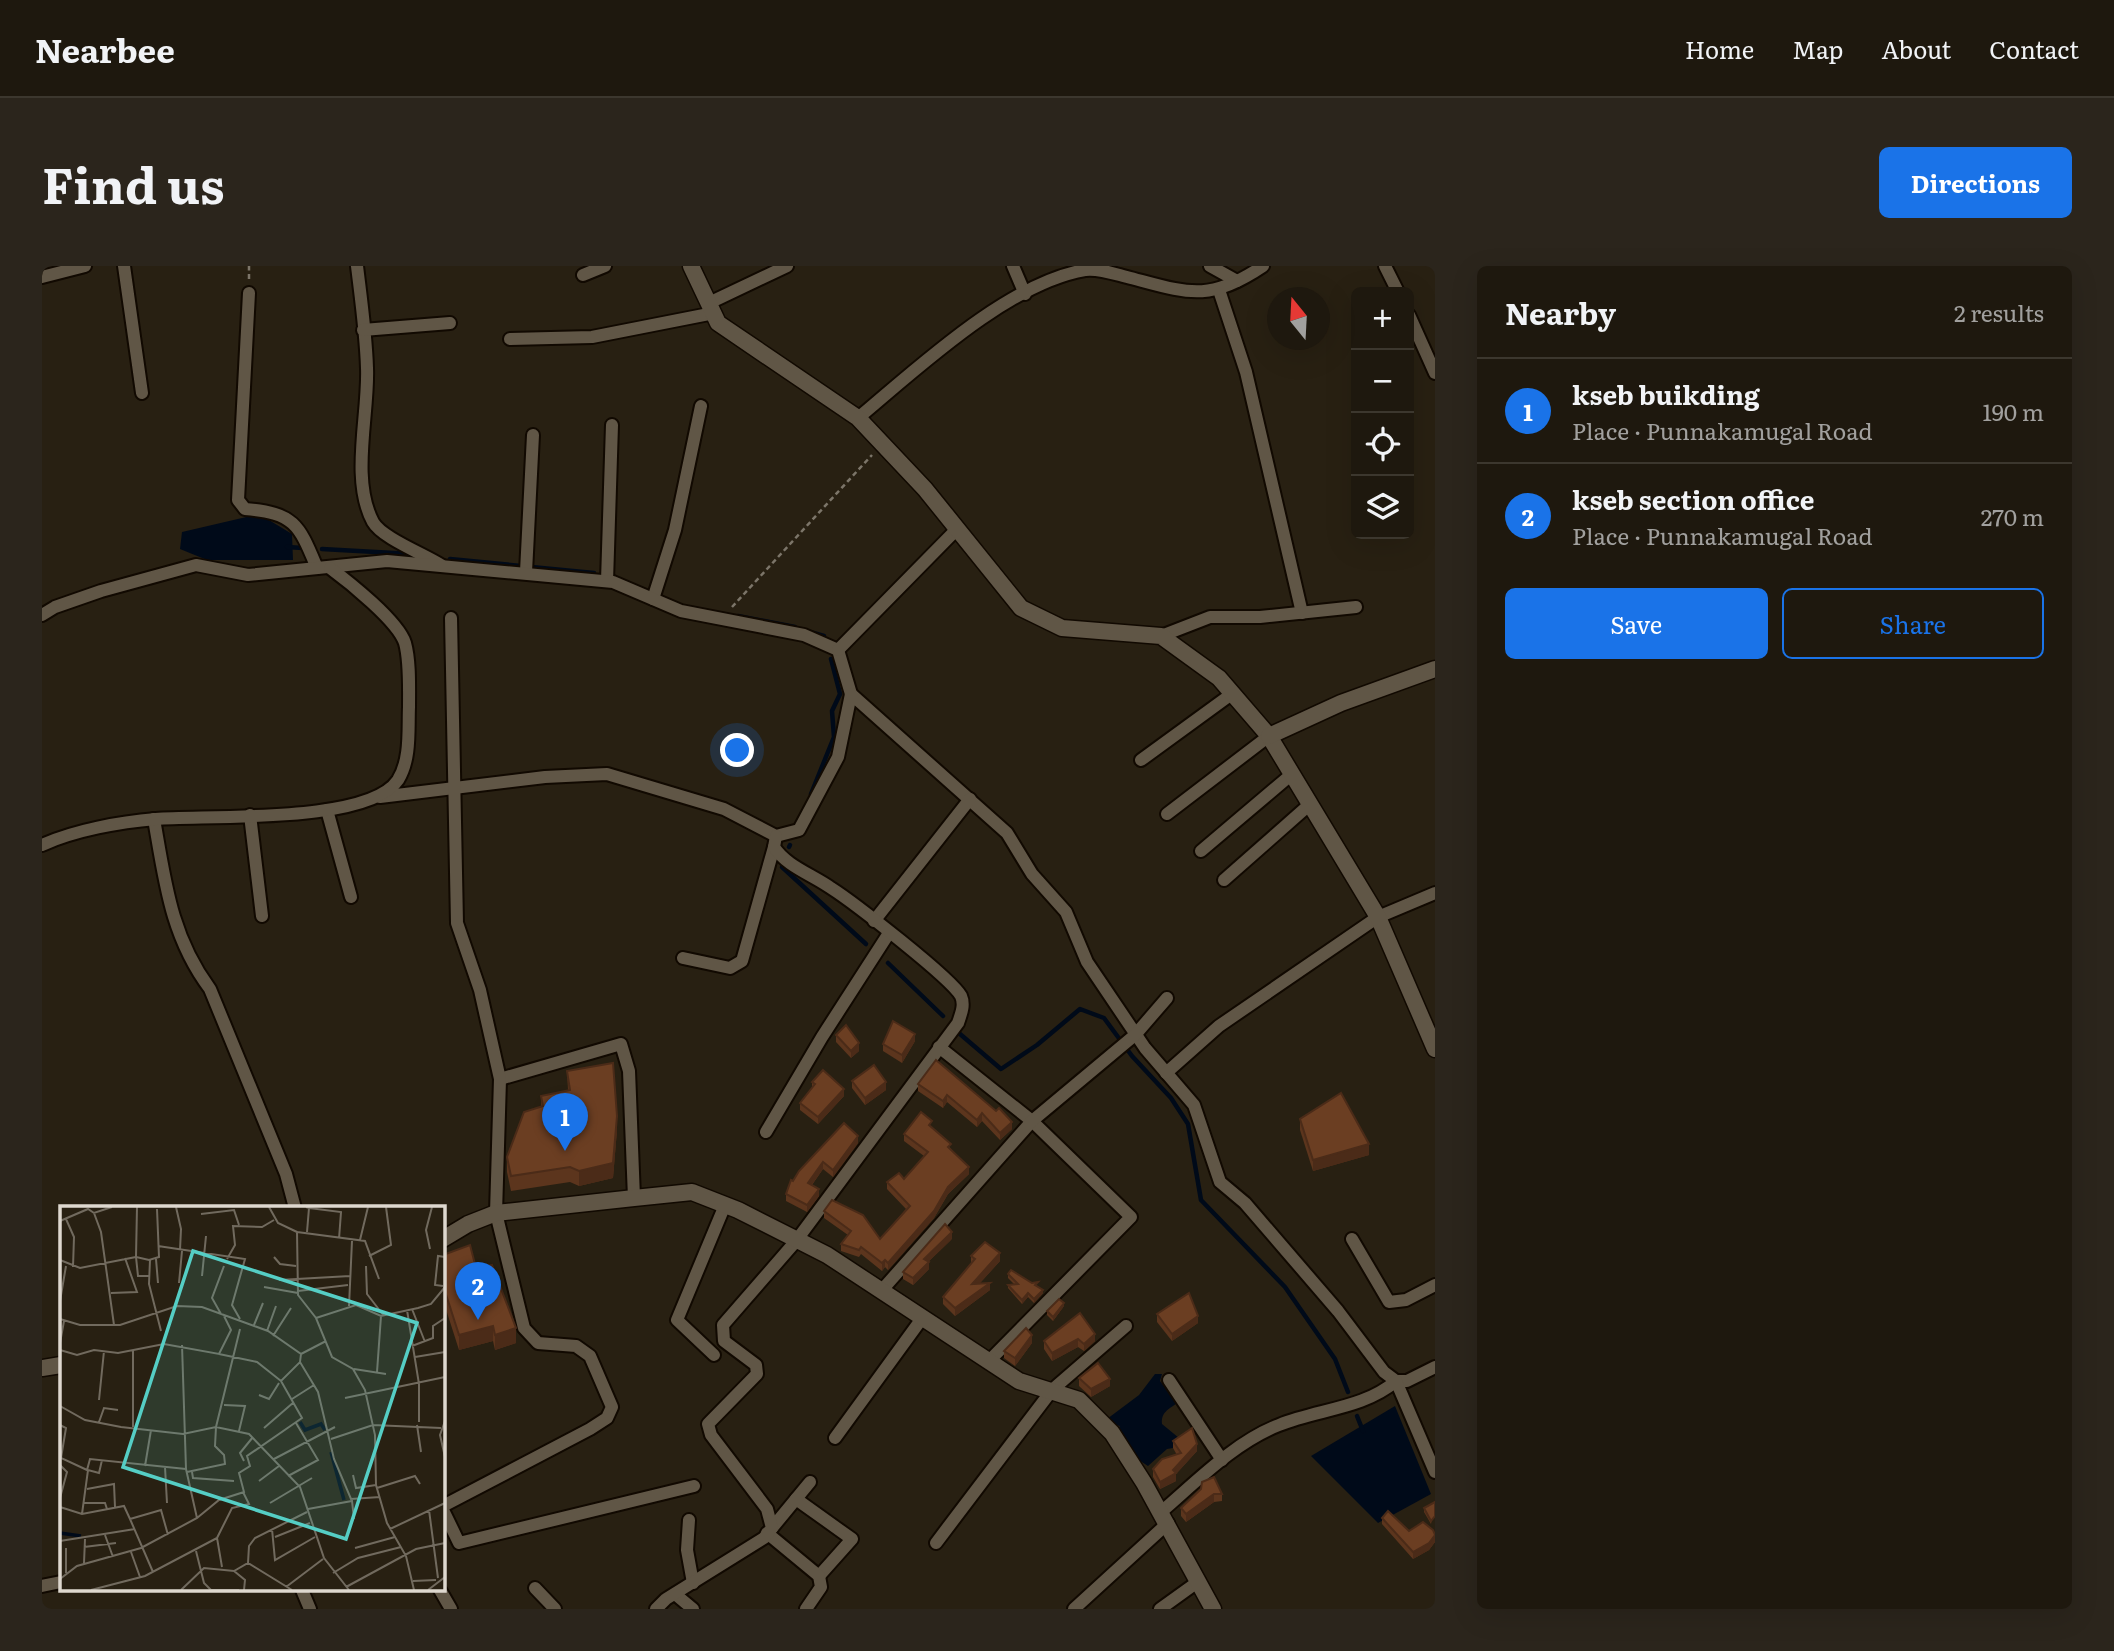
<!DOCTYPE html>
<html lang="en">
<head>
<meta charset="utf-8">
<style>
	body { margin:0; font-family:Literata,serif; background:#2b251c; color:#f1f3f6 }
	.controls { position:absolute; right:21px; top:21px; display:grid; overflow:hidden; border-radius:10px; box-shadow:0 7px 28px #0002 }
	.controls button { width:63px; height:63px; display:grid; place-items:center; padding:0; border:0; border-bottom:2px solid #3c372e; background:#1e180e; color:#f1f3f6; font:35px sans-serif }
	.compass { position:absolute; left:1225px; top:21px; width:63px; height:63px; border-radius:50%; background:#1e180e; box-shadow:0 7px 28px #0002; rotate:342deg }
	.you { position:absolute; left:696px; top:485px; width:24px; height:24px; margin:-18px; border:5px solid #fff; border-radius:50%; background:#1a73e8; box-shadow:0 0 0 10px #1a73e833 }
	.badge { display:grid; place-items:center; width:46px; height:46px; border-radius:50%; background:#1a73e8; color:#fff; font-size:23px; font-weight:700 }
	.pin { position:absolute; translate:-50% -58px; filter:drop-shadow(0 2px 4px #0008) }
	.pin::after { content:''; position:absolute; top:37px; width:24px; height:21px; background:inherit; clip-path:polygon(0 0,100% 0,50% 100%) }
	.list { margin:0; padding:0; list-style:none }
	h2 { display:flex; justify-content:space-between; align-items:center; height:91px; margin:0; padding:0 28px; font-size:30px }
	h2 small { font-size:23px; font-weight:400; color:#a1a09e }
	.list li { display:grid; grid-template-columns:46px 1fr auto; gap:21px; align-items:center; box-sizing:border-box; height:105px; padding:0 28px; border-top:2px solid #3c372e }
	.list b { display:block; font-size:26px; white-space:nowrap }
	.list p { margin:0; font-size:23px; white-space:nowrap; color:#a1a09e }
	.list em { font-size:23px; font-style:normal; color:#a1a09e }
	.actions { display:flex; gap:14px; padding:21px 28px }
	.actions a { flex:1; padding:16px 0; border:2px solid #1a73e8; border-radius:10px; text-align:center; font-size:24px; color:#1a73e8 }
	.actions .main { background:#1a73e8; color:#fff }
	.icon { flex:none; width:38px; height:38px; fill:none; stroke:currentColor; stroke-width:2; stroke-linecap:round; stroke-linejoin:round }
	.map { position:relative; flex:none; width:1393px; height:1343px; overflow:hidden; border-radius:10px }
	header { display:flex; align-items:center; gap:42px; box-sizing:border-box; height:98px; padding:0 35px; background:#1e180e; border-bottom:2px solid #3c372e }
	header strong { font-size:33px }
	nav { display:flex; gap:38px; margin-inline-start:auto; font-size:24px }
	.intro { display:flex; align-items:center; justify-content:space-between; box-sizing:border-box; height:168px; padding:0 42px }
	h1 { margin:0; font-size:49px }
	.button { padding:18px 32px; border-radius:10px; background:#1a73e8; color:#fff; font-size:24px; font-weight:700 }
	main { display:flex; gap:42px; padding:0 42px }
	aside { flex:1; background:#1e180e; border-radius:10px; box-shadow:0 7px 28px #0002 }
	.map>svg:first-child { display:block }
	.water { fill:#000a19 }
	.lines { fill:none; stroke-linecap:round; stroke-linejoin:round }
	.stream { stroke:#000a19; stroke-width:4.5 }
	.street-casing { stroke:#110901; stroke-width:16 }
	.secondary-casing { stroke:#110901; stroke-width:19 }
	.path { stroke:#7c7569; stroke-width:2.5; stroke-dasharray:5 3.5; stroke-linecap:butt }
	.street { stroke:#605646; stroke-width:12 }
	.secondary { stroke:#605646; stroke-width:16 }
	.wall { fill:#5c351d }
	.shaded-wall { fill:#4b2b18 }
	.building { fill:#6b3e22; stroke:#4b2b18; stroke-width:2 }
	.inset-river { fill:none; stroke:#000a19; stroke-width:3.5 }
	.inset-road { fill:none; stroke:#716a5e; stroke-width:2 }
	.view { fill:#55cec5; fill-opacity:0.15; stroke:#55cec5; stroke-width:3.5 }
	.inset-edge { fill:none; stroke:#ded8cf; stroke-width:3.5 }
</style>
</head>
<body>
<header>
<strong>Nearbee</strong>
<nav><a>Home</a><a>Map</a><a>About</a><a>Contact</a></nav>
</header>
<div class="intro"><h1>Find us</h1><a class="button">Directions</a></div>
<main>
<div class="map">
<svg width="1393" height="1343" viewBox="0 0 1393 1343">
	<rect width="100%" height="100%" fill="#282012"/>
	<!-- water -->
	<g class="water">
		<polygon points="217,248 250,268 251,294 165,294 138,283 140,266"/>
		<path d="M1113,1108H1120L1118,1115L1128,1128L1135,1130V1137C1126,1144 1119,1146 1120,1158L1137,1172L1131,1182L1125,1183L1106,1200L1086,1187L1073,1166L1078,1160L1069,1158L1065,1153L1097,1129Z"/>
		<polygon points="1353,1140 1389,1228 1336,1257 1269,1190"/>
	</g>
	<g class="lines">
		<!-- stream -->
		<g class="stream">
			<polyline points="245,281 261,282"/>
			<polyline points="280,283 370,288"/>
			<polyline points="408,293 552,307"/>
			<polyline points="696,350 753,361"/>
			<polyline points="768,366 782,370"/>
			<polyline points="769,528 792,471 790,445 798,428 789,393"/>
			<polyline points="747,581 748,579"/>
			<polyline points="740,601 824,678"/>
			<polyline points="846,697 901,750"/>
			<polyline points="918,768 959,803 995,779 1038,743 1062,752 1090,790 1129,832 1146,858 1159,934 1243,1021 1293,1093 1306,1126"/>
			<polyline points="1315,1150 1321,1165"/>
		</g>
		<defs>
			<g id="street">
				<polyline points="82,0 100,127"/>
				<path d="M315,0C319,33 324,68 325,102C327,148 308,213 331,256C340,272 382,288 399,299"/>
				<polyline points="971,0 983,28"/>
				<polyline points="1168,0 1195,15"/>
				<polyline points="1343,0 1356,26"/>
				<polyline points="541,9 563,0"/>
				<polyline points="0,11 43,0"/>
				<polyline points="1177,24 1204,106 1260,347"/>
				<path d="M207,27L196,234L203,243C253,247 257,259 275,302"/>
				<polyline points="667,37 745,0"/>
				<polyline points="1367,49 1393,107"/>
				<polyline points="321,64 408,57"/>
				<polyline points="468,73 550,71 672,47"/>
				<path d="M816,152C876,102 966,17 1043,4C1056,2 1073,8 1085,11C1146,27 1166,37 1221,0"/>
				<polyline points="484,306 491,169"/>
				<polyline points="565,315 570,159"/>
				<polyline points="611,333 633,264 659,140"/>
				<polyline points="0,349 13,341 59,325 154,299 206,309 345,295 571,316 639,345 762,369 796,384 809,428"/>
				<polyline points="1119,370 1168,351 1218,351 1314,341"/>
				<polyline points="796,384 915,263"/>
				<polyline points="1099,494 1191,427"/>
				<polyline points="338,531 503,511 565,508 682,543 734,570 757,564 796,491 809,428 965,567 990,608 1024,646 1045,696 1103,782 1152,839 1178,916 1203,937 1296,1045 1342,1106 1354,1115 1365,1115 1393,1101"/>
				<polyline points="285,544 309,631"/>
				<polyline points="1125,548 1227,470"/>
				<polyline points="208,549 220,650"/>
				<path d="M112,553C123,616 129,671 168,723L244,908L253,942"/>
				<path d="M0,579C33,564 78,556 114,553C166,549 327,558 356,514C369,493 366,464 367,441C367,421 368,395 363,377C356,355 307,316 288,302"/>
				<polyline points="1159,585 1250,508"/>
				<polyline points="1182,614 1267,539"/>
				<polyline points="832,655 928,533"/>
				<polyline points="641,692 688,702 700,695 732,581"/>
				<polyline points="897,781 990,855 1089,951 946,1096"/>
				<polyline points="1124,807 1177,760 1336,651 1393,627"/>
				<polyline points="458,813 579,778 587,805 592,932"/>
				<polyline points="724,866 780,771 847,667"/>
				<polyline points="1310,973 1347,1036 1364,1034 1393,1019"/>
				<polyline points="840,1024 990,855 1093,769 1125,732"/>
				<polyline points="672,1089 635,1054 683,939"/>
				<polyline points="1127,1114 1180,1194"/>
				<polyline points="793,1172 881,1051"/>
				<polyline points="754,1233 810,1273 777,1310"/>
				<polyline points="401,1240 548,1163 565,1152 570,1141 548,1090 534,1080 496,1077 482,1062 454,947 458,813 438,724 415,657 409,352"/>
				<polyline points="401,1244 417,1277 652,1220"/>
				<path d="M1119,1246C1155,1215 1193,1176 1237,1159C1276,1143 1321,1143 1354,1115L1393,1206"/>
				<polyline points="647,1254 645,1284 651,1317"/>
				<polyline points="730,1262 768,1216"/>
				<polyline points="725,1267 777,1310 779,1321 764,1343"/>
				<polyline points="894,1277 1010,1124 1084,1060"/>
				<polyline points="0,1320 19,1316"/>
				<polyline points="493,1322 513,1343"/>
				<polyline points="260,1324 268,1343"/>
				<polyline points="398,1324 409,1343"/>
				<polyline points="633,1328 651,1343"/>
				<path d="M614,1343L624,1333L722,1272L730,1262L725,1243L669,1169L666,1158L715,1108L714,1099L682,1075L681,1059L754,975L916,757C919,748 923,739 919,730C909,712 811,636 789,622C771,609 744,600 732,581L734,570"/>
				<polyline points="1032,1343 1126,1257"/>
				<polyline points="1118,1343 1157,1315"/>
			</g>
			<g id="secondary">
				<polyline points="649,0 676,57 816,152 883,223 979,342 1020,362 1119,370 1177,412 1227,470 1336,651 1393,783"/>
				<polyline points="1227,470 1299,437 1393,403"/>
				<polyline points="401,973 426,958 454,947 592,932 650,926 696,944 785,989 977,1115 1037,1134 1070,1167 1102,1217 1171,1343"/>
				<polyline points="0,1102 19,1099"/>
			</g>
		</defs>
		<!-- street casing -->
		<use href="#street" class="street-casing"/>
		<!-- secondary casing -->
		<use href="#secondary" class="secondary-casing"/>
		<!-- path -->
		<g class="path">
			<polyline points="207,13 207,0"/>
			<polyline points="690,341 830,189"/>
		</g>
		<!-- street -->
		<use href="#street" class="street"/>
		<!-- secondary -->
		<use href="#secondary" class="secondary"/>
	</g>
	<!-- wall -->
	<g class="wall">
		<polygon points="794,769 817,785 809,792 794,776"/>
		<polygon points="873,775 860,797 841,785 841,778"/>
		<polygon points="894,794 970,863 958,874 940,855 935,861 905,836 901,842 876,825 876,818"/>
		<polygon points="525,805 575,864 571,912 537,920 528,916 469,925 465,906 465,891 499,840 499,830 526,824"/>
		<polygon points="810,815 844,824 823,839 810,822"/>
		<polygon points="770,816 802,830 776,858 758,844 758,837 770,822"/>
		<polygon points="1258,853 1327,889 1271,905 1258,864"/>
		<polygon points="890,861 909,883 927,908 906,928 892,952 846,1004 843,1001 840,1005 819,988 817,991 799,985 799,978 806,969 782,952 782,945 838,973 864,943 845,923 845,916 862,913 882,890 862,875 862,868"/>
		<polygon points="816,877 791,911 781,903 770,919 777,930 765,946 744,935 744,928 757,905"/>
		<polygon points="910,973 887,995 887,1003 871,1019 861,1013 861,1006"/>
		<polygon points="401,989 434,1002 474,1077 453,1084 451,1075 417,1084 401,1034"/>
		<polygon points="929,990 958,995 937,1018 948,1024 913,1050 901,1038 901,1031 929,998"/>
		<polygon points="966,1008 995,1020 1001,1027 992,1037 986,1031 980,1038 966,1022 966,1019 972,1018 966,1012"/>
		<polygon points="1022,1040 1011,1055 1005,1049 1005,1045"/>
		<polygon points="1038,1047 1053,1075 1042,1085 1036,1081 1010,1095 1002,1083 1002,1075"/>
		<polygon points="1115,1048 1156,1057 1130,1075 1115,1056"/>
		<polygon points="990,1077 973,1100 962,1092 962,1085"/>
		<polygon points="1037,1112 1068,1120 1049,1131 1037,1120"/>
		<polygon points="1131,1175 1155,1185 1134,1208 1134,1215 1118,1223 1111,1211 1111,1203 1135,1189 1131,1182"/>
		<polygon points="1159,1223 1180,1228 1180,1235 1172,1236 1144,1256 1139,1250 1139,1242"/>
		<polygon points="1393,1236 1389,1258 1382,1246 1382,1242"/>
		<polygon points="1340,1252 1367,1265 1393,1276 1387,1284 1371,1293 1340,1258"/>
	</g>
	<!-- shaded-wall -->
	<g class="shaded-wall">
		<polygon points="873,768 873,775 860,797 860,789"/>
		<polygon points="817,777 817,785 809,792 809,785"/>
		<polygon points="844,816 844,824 823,839 823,832"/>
		<polygon points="802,823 802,830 776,858 776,851"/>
		<polygon points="905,829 905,836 901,842 901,835"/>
		<polygon points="940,847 940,855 935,861 935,854"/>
		<polygon points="575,850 575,864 571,912 537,920 537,905"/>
		<polygon points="970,856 970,863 958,874 958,867"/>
		<polygon points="816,870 816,877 791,911 791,904"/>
		<polygon points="1327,878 1327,889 1271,905 1271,894"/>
		<polygon points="781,896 781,903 766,924 766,917"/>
		<polygon points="927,901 927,908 906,928 892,952 846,1004 846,997 906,921"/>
		<polygon points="777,923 777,930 765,946 765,939"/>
		<polygon points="910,966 910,973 882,1000 882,993"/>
		<polygon points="958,987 958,995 930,1026 930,1018"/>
		<polygon points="843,994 843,1001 840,1005 840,997"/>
		<polygon points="887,996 887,1003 871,1019 871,1012"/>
		<polygon points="948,1017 948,1024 913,1050 913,1042"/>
		<polygon points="1001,1024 1001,1027 992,1037 992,1033"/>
		<polygon points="986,1027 986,1031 980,1038 980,1034"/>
		<polygon points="1022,1037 1022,1040 1011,1055 1011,1051"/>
		<polygon points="1156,1050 1156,1057 1130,1075 1130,1068"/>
		<polygon points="451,1060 451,1075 417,1084 417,1069"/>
		<polygon points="474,1062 474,1077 453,1084 453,1069"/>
		<polygon points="1053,1068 1053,1075 1042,1085 1042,1078"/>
		<polygon points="990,1069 990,1077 973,1100 973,1092"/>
		<polygon points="1036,1073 1036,1081 1010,1095 1010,1087"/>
		<polygon points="1068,1113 1068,1120 1049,1131 1049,1123"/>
		<polygon points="1155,1178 1155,1185 1134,1208 1134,1215 1118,1223 1118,1216"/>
		<polygon points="1172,1228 1172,1236 1144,1256 1144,1248"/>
		<polygon points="1393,1269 1393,1276 1387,1284 1371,1293 1371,1286"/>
	</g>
	<!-- building -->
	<g class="building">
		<polygon points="851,755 873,768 860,789 841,778"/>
		<polygon points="804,759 817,777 809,785 794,769"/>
		<polygon points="894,794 954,845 957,842 970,856 958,867 940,847 935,854 905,829 901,835 876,818"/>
		<polygon points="571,797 575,850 571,897 537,905 528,901 469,910 465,891 482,846 501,840 499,830 528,824 525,805"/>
		<polygon points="832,799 844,816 823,832 810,815"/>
		<polygon points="781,804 802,823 776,851 758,837 773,818 770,816"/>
		<polygon points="1299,827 1327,878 1271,894 1258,853"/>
		<polygon points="879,846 890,855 887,859 909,878 906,881 927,901 906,921 892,945 846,997 843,994 840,997 819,981 817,984 799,978 809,965 782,945 790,934 821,949 838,973 868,940 845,916 857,907 862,913 886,886 862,868"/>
		<polygon points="802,857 816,870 791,904 781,896 766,917 777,923 765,939 744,928 749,914 751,915 757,905"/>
		<polygon points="903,958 910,966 882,993 887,996 871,1012 861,1006"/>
		<polygon points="943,976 958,987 930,1018 948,1017 913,1042 901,1031 933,993 929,990"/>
		<polygon points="428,979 434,1002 450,999 474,1062 453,1069 451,1060 417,1069 401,1019 401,989"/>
		<polygon points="969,1004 990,1017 996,1016 993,1019 1001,1024 992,1033 986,1027 980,1034 966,1019 976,1018 966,1008"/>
		<polygon points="1147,1027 1156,1050 1130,1068 1115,1048"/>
		<polygon points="1017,1033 1022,1037 1011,1051 1005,1045"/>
		<polygon points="1038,1047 1053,1068 1042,1078 1036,1073 1010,1087 1002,1075"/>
		<polygon points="984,1062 990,1069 973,1092 962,1085"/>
		<polygon points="1056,1097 1068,1113 1049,1123 1037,1112"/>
		<polygon points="1150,1162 1155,1178 1131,1204 1134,1207 1118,1216 1111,1203 1120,1193 1139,1187 1131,1175"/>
		<polygon points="1172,1211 1180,1228 1172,1228 1144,1248 1139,1242 1159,1223 1160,1216"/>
		<polygon points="1393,1236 1393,1250 1389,1255 1382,1242"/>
		<polygon points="1346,1245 1367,1265 1381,1256 1391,1264 1393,1269 1387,1277 1371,1286 1340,1252"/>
	</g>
	<!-- overview -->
	<g transform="translate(18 940)">
		<rect width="385" height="385" fill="#282012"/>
		<path class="inset-river" d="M240,216L245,224L261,218L265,224M271,246L284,294M0,327L21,330"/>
		<path class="inset-road" d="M77,1L76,51L89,54L99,51L97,3M116,1L121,23L120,44M209,1L218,17L237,26L238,89L256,112L272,151L293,163L305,184L315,229L316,279L327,317L346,350L354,384M246,1L249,2L247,26M249,2L281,6L279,33M34,7L41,26L54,119M141,8L174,4L179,19M6,13L14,31L13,61M0,15L28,3L34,7L52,1M237,26L305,35L319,73M300,34L308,1M98,40L185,53L172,99L180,113M370,43L366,24L372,1M309,50L331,39L326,1M214,51L220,58L236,60M96,53L98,77M167,53L175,39L173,20L202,21L214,14M0,54L20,62L76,51L78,70H89M90,54L89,78L101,125M306,60L307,88L324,110M142,70L146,30M219,74L290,70M119,77L122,45M383,80L375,79L378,50L385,51M204,81L238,87M238,85L288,79M51,87L77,86L65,52M0,95L6,60M289,100L292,35M352,103L365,136M347,104L359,178V216M161,108L152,92L164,60M256,112L296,99L321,110L358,102L371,98L385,81M0,113L20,119H60L117,100L142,101L208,125L241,148L240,156M194,119L203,97M207,125L216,100M213,130L231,102M0,137L4,115M352,140L373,132V120L385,112M0,144L17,149L34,144L58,147L104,138L159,148L171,124L164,110M159,148L197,156L221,175L240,156L258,186L274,253L291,293L320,291M241,148L266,135M355,151L385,146M294,163L326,168M317,166L321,110M199,189L209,193L219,177M285,192L385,171M232,193L254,179M39,194L44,145M164,199L185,200L179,225M0,200L25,214L61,221L123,228L156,221L189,228L240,281L264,352L289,384M385,215L380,229L385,251M39,216L44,202L58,204M0,219L6,222L1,252L27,264L30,253L126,263M357,219L361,246M73,221V144M204,222L234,196M271,233L313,219L381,222M214,253L275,221M184,255L180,247L193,231M0,259L7,266L0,292M85,260L91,224M105,261L107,297M127,266L165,258L164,249L155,240L156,221L180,123M132,266L133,272L174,275M293,269L296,282L316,279M228,270L258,254L236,217M199,275L219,260M317,282L355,270L360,278M27,283L54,278L55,301M24,297H45L47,303M210,297L252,272M0,301L22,308L64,300L70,313L101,304L108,329M248,303L292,295L294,313M369,304L378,372M22,308L28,264L39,267L42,254M137,312L159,294L184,286L179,267L190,260L187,250L242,212L221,175M70,313L93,366M212,323L215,354L255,331M330,323L385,297M45,329L53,351M215,331L250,317M0,335L75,323M24,341L56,337M6,342V367M295,342L335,331M136,345L144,377L151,384M71,346L80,371M24,357L25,333M188,357L189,340L195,332L247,306M162,361L157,332L172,302L189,298L183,286M174,365L185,374L184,384M273,367L298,352L341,341M0,373L17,360L81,342L137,312L126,263L122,139M353,375L376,374M226,381L263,353M286,381L356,343L385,337M31,384L85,370L157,332M121,384L144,362L174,365L188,357L232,384M150,384H179M368,384L385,371"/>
		<path class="view" d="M133,45L357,117L286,333L63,261Z"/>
		<rect width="385" height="385" class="inset-edge"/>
	</g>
</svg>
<div class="controls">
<button>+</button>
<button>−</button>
<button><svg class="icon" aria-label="locate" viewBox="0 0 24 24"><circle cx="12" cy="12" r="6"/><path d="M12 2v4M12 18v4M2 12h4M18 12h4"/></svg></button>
<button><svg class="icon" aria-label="layers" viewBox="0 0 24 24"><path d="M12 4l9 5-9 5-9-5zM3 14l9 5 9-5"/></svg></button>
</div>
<svg class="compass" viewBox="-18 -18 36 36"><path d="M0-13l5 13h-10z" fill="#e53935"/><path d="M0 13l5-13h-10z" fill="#a1a09e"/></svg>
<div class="you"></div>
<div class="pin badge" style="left:523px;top:885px">1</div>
<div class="pin badge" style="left:436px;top:1054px">2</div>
</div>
<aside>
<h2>Nearby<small>2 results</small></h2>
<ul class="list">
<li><span class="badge">1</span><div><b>kseb buikding</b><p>Place · Punnakamugal Road</p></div><em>190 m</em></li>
<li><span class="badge">2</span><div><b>kseb section office</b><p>Place · Punnakamugal Road</p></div><em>270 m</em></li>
</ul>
<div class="actions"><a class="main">Save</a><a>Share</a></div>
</aside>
</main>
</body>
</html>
